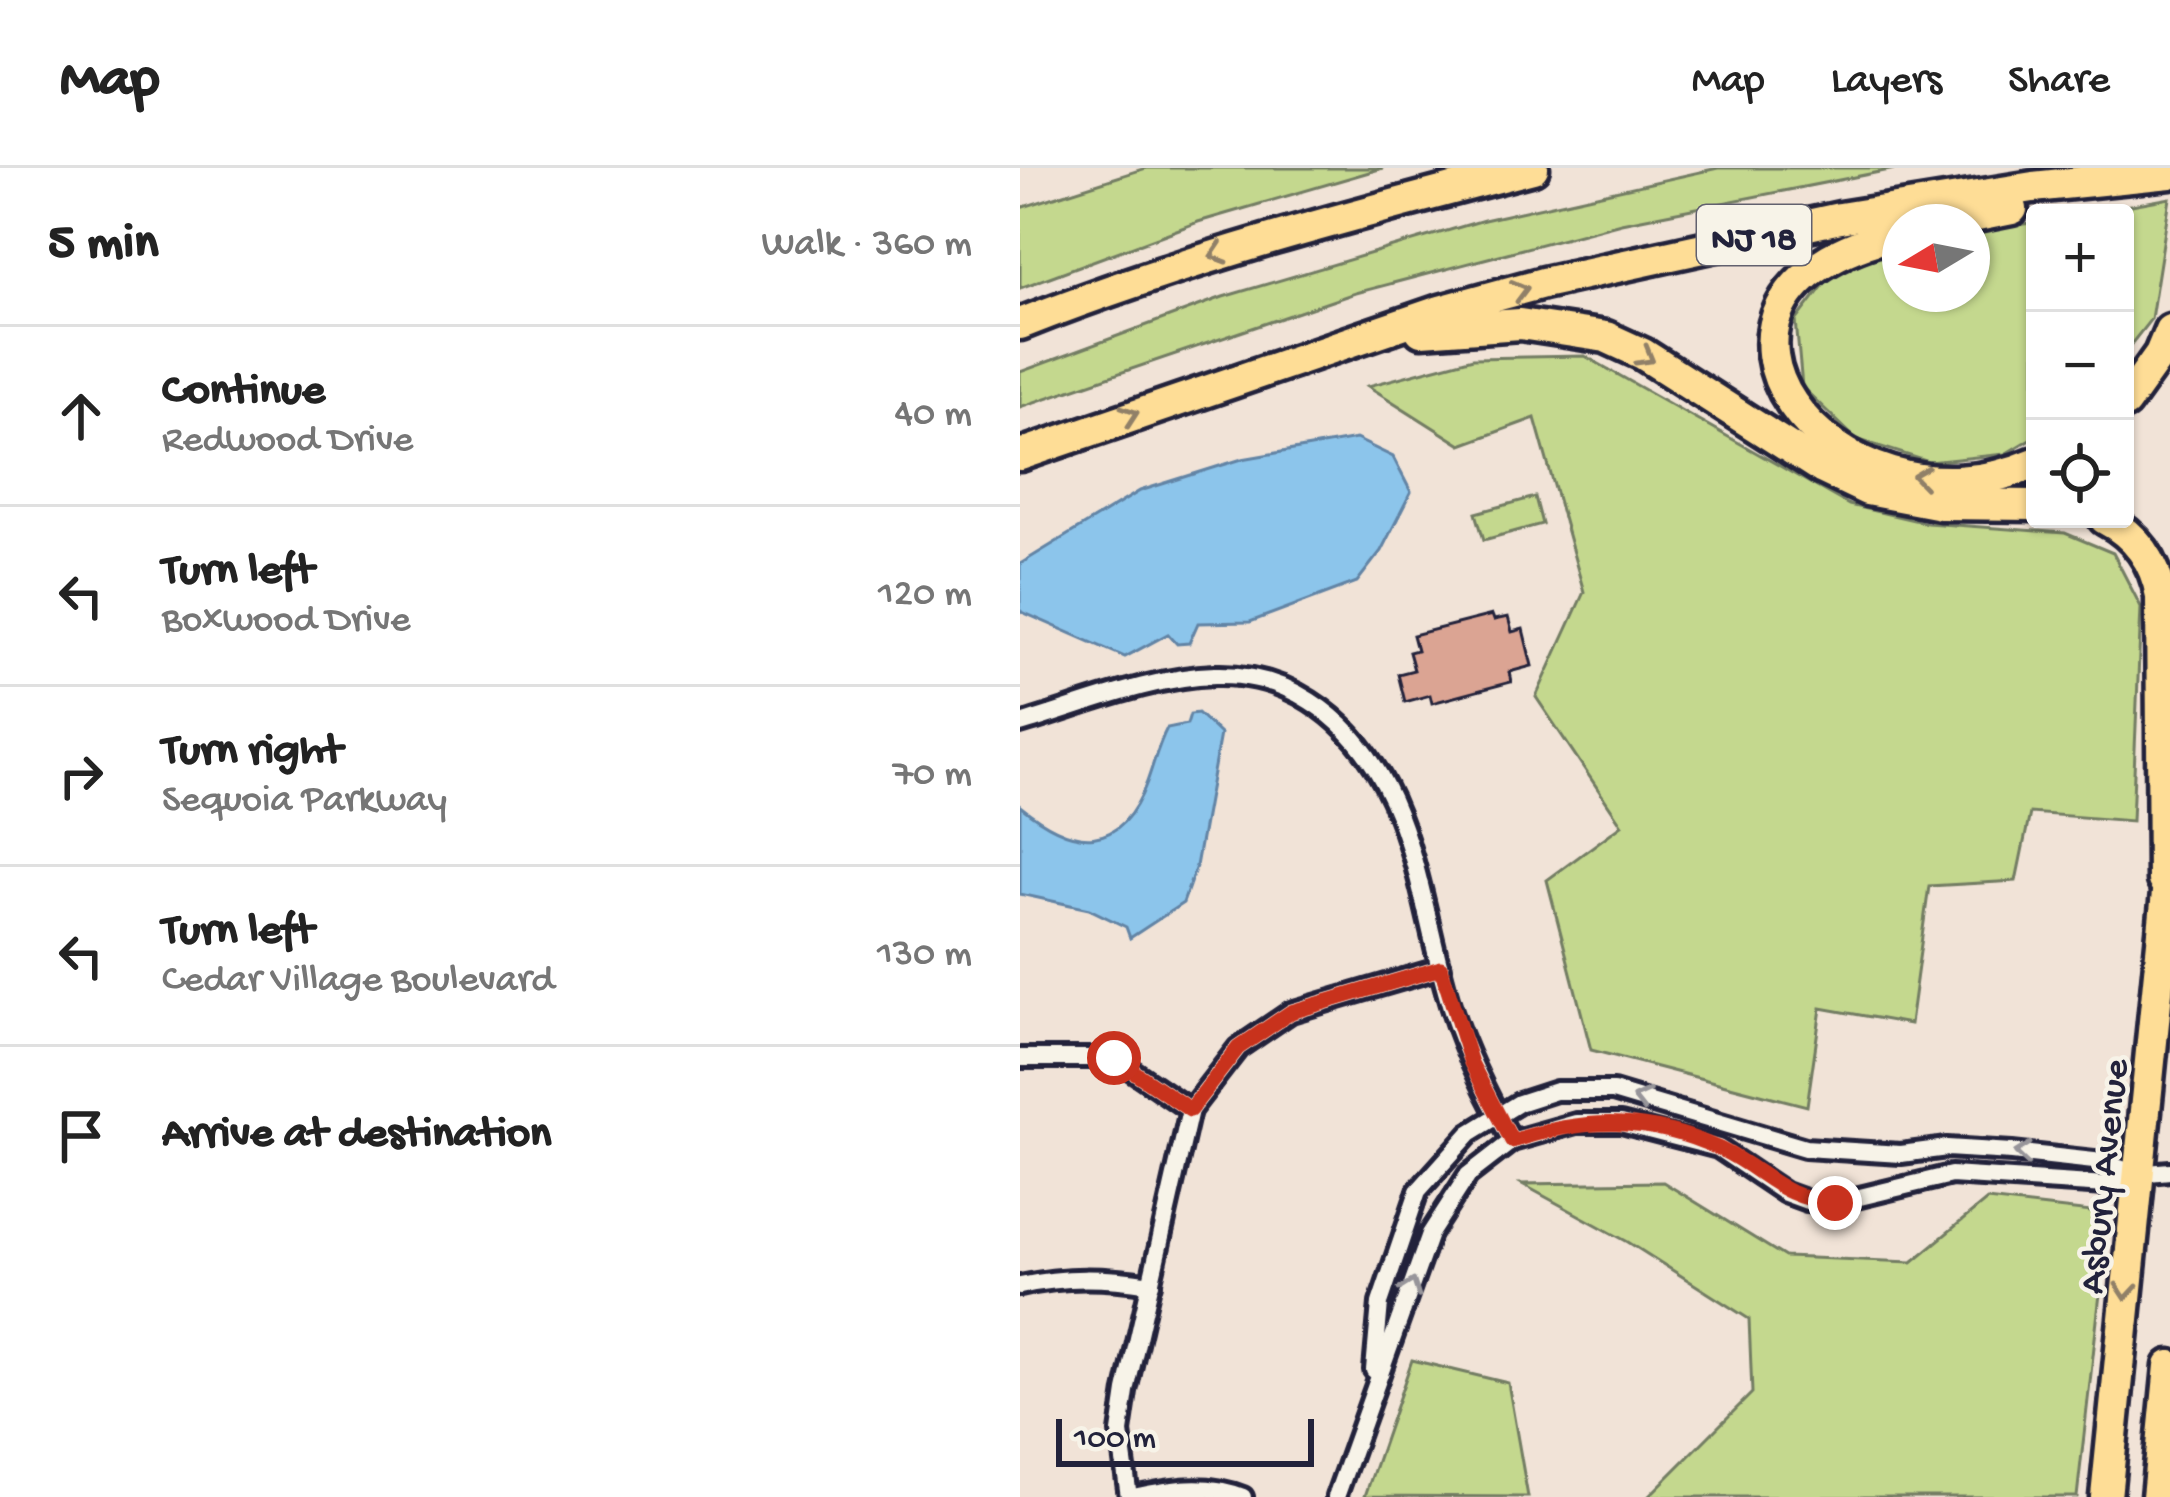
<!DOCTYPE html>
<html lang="en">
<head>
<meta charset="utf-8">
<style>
	body { margin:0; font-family:"Gochi Hand",sans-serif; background:#f2f2f2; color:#222 }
	.controls { position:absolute; right:36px; top:36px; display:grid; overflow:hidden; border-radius:12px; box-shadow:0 3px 9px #0004 }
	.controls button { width:108px; height:108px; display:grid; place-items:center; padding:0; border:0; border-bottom:3px solid #e0e0e0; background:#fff; color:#222; font:60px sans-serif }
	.compass { position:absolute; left:862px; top:36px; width:108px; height:108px; border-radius:50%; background:#fff; box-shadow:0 3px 9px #0004; rotate:260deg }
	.scale { position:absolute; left:36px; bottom:30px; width:258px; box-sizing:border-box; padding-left:12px; border:6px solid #22223b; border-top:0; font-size:33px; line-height:42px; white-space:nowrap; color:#22223b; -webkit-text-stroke:9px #f7f3e8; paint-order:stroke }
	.stop { position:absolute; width:36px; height:36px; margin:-27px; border:9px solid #c8321e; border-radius:50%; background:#fff }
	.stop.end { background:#c8321e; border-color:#fff; box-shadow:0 3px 12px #0008 }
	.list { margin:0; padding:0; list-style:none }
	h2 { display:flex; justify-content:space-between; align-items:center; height:156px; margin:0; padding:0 48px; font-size:51px }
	h2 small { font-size:39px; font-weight:400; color:#767676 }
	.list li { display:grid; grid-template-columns:78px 1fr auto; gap:36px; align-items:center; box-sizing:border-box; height:180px; padding:0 48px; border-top:3px solid #e0e0e0 }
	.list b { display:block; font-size:45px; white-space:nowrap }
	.list p { margin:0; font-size:39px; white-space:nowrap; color:#767676 }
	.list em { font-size:39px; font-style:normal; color:#767676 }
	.icon { flex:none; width:66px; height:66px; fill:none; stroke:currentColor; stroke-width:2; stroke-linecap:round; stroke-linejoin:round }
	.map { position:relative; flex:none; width:1150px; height:1329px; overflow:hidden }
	header { display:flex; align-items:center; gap:72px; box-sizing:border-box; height:168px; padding:0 60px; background:#fff; border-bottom:3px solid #e0e0e0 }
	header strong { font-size:57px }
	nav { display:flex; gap:66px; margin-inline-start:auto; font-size:42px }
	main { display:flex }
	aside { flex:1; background:#fff }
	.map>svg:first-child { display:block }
	.green { fill:#c4d88e; stroke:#737d64; stroke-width:3 }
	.water { fill:#8cc5eb; stroke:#6284a5; stroke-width:3 }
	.building { fill:#dba493; stroke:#22223b; stroke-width:3 }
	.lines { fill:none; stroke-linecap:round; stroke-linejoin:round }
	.street-casing { stroke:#22223b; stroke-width:26 }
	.highway-casing { stroke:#22223b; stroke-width:39 }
	.street { stroke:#f7f3e8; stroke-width:16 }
	.highway { stroke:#fedd96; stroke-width:30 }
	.oneway { stroke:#908068 }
	.oneway2 { stroke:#97959a }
	.route { stroke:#c8321e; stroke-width:15 }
	.labels { text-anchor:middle; stroke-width:9; stroke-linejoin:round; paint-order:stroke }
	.shield { fill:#f7f3e8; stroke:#62616f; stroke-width:3 }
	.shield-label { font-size:36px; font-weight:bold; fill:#22223b }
	.street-label { font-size:39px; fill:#22223b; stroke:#f7f3e8 }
</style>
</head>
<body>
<header>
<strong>Map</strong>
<nav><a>Map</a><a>Layers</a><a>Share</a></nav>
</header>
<main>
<aside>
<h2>5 min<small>Walk · 360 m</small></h2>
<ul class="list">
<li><svg class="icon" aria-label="ahead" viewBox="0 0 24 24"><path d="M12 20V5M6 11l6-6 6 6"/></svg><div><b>Continue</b><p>Redwood Drive</p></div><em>40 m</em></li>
<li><svg class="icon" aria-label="left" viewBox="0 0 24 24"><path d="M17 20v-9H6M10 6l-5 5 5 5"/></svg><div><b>Turn left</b><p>Boxwood Drive</p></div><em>120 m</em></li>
<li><svg class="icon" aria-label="right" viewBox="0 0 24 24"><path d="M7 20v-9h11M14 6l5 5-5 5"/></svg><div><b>Turn right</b><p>Sequoia Parkway</p></div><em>70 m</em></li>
<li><svg class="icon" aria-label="left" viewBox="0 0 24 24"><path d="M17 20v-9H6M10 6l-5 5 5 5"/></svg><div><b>Turn left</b><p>Cedar Village Boulevard</p></div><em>130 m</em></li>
<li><svg class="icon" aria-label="arrive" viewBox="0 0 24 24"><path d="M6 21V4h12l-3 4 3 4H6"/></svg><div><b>Arrive at destination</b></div></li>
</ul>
</aside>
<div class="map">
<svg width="1150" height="1329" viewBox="0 0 1150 1329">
	<rect width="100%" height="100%" fill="#f1e3d7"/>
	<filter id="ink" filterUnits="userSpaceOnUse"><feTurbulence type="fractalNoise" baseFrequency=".00833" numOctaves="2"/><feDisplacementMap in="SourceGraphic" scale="24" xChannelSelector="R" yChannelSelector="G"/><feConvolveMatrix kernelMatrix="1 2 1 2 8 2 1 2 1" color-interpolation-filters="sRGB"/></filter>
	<g filter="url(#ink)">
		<!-- green -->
		<g class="green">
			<polygon points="126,0 363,0 178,54 0,120 0,40"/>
			<polygon points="698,0 880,0 601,55 335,125 0,239 0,204 203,129 464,52"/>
			<polygon points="1150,30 1131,151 1105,184 1105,45 1067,45"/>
			<polygon points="1015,54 1015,268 985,286 909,294 836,271 782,219 776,153 815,102 880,79 880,126 952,126 952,66"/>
			<polygon points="565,188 829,337 907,355 1045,365 1093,385 1121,439 1112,653 1010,645 996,713 909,718 890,856 801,840 787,938 571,882 527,712 602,657 516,529 564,424 515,250 441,277 348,218 453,190"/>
			<polygon points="515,329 522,356 464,372 456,345"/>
			<polygon points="643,1014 765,1089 892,1094 967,1032 1089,1046 1057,1329 628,1329 732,1225 729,1151 608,1074 502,1016"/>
			<polygon points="392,1192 488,1215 508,1329 345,1328"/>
		</g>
		<!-- water -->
		<g class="water">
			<polygon points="336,271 373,289 391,324 361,383 337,414 230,454 178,455 169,475 157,476 148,466 105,489 0,443 0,396 120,323 222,291"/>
			<path d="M178,545L200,566L176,698L163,735L110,770L106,759L69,741L0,726V638C53,681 100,687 127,614C134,595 138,577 147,560L167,556L170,546Z"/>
		</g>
		<!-- building -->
		<polygon class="building" points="472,447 474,452 488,449 492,464 503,461 512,498 489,504 491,514 412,535 410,527 385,534 378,506 394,502 389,484 397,482 393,467"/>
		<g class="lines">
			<defs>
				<g id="street">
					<path d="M0,556C62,538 130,509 195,507C229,506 262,515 290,533C395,599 397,733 431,840C446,887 468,930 492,973"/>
					<polyline points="0,890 94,890 170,942 106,1223 100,1264 109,1329"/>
					<polyline points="170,942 218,880 271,844 421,800"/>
					<path d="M0,1118C46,1108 84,1109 131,1116"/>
					<polyline points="354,1202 360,1135 398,1023 450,965 499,935 536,923 593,923 785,980 881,986 927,980 992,984 1083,994 1116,1006"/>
					<path d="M113,1329C150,1321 186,1314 223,1329"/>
					<polyline points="316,1329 410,1066 448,1007 492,973 556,955 601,955 698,980 765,1025 787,1033 815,1035 931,1007 1086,1017 1117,1006 1150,1003"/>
				</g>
				<g id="highway">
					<polyline points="927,54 992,41"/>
					<path d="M880,65C616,125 812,383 1015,295"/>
					<path d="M0,156C167,90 339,45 513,0"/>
					<polyline points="401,163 500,156 586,169 623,186 803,301 847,322 921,336 1015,337"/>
					<polyline points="1105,235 1140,186 1150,162"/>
					<polyline points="0,287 420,143 523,115 820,50 1013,19 1150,5"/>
					<path d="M1085,351C1116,367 1135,393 1141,428L1143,712"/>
					<polyline points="1086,1329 1150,695"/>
					<polyline points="1137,1329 1150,1198"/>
				</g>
			</defs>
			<!-- street casing -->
			<use href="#street" class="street-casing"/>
			<!-- highway casing -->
			<use href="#highway" class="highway-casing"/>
			<!-- street -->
			<use href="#street" class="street"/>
			<!-- highway -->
			<use href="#highway" class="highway"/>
		</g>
		<!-- one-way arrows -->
		<defs><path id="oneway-chevron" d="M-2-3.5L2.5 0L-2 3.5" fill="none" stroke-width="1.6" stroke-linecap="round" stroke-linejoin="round" transform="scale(3)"/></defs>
		<g class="oneway">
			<use href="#oneway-chevron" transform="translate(198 86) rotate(162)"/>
			<use href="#oneway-chevron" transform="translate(500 122) rotate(-15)"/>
			<use href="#oneway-chevron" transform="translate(626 189) rotate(30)"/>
			<use href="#oneway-chevron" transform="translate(110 247) rotate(-19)"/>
			<use href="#oneway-chevron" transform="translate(901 309) rotate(-172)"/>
			<use href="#oneway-chevron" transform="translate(1106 1123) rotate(95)"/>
		</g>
		<g class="oneway2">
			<use href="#oneway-chevron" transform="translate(621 931) rotate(-166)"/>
			<use href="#oneway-chevron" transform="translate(1003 985) rotate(-174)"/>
			<use href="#oneway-chevron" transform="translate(391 1119) rotate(-70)"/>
		</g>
	</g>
	<g class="lines" filter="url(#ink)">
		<!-- route -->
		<path class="route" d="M94,890L170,942L218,880L271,844L421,800L451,895L492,973C565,949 628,948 700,981C746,1003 760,1031 815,1035"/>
	</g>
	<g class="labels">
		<!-- shield labels -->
		<rect class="shield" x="677" y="37" width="114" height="60" rx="9"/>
		<g class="shield-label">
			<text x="734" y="80">NJ 18</text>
		</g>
		<!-- street labels -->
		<g class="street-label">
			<text transform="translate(1080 1008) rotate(-84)" y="14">Asbury Avenue</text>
		</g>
	</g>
</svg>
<div class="controls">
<button>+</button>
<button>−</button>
<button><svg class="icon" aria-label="locate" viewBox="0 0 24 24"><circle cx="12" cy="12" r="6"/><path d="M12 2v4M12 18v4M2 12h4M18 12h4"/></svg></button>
</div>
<svg class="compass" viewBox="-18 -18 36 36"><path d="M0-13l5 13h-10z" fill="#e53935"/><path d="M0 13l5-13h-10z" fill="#767676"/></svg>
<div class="scale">100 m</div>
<div class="stop" style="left:94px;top:890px"></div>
<div class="stop end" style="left:815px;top:1035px"></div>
</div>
</main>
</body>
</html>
